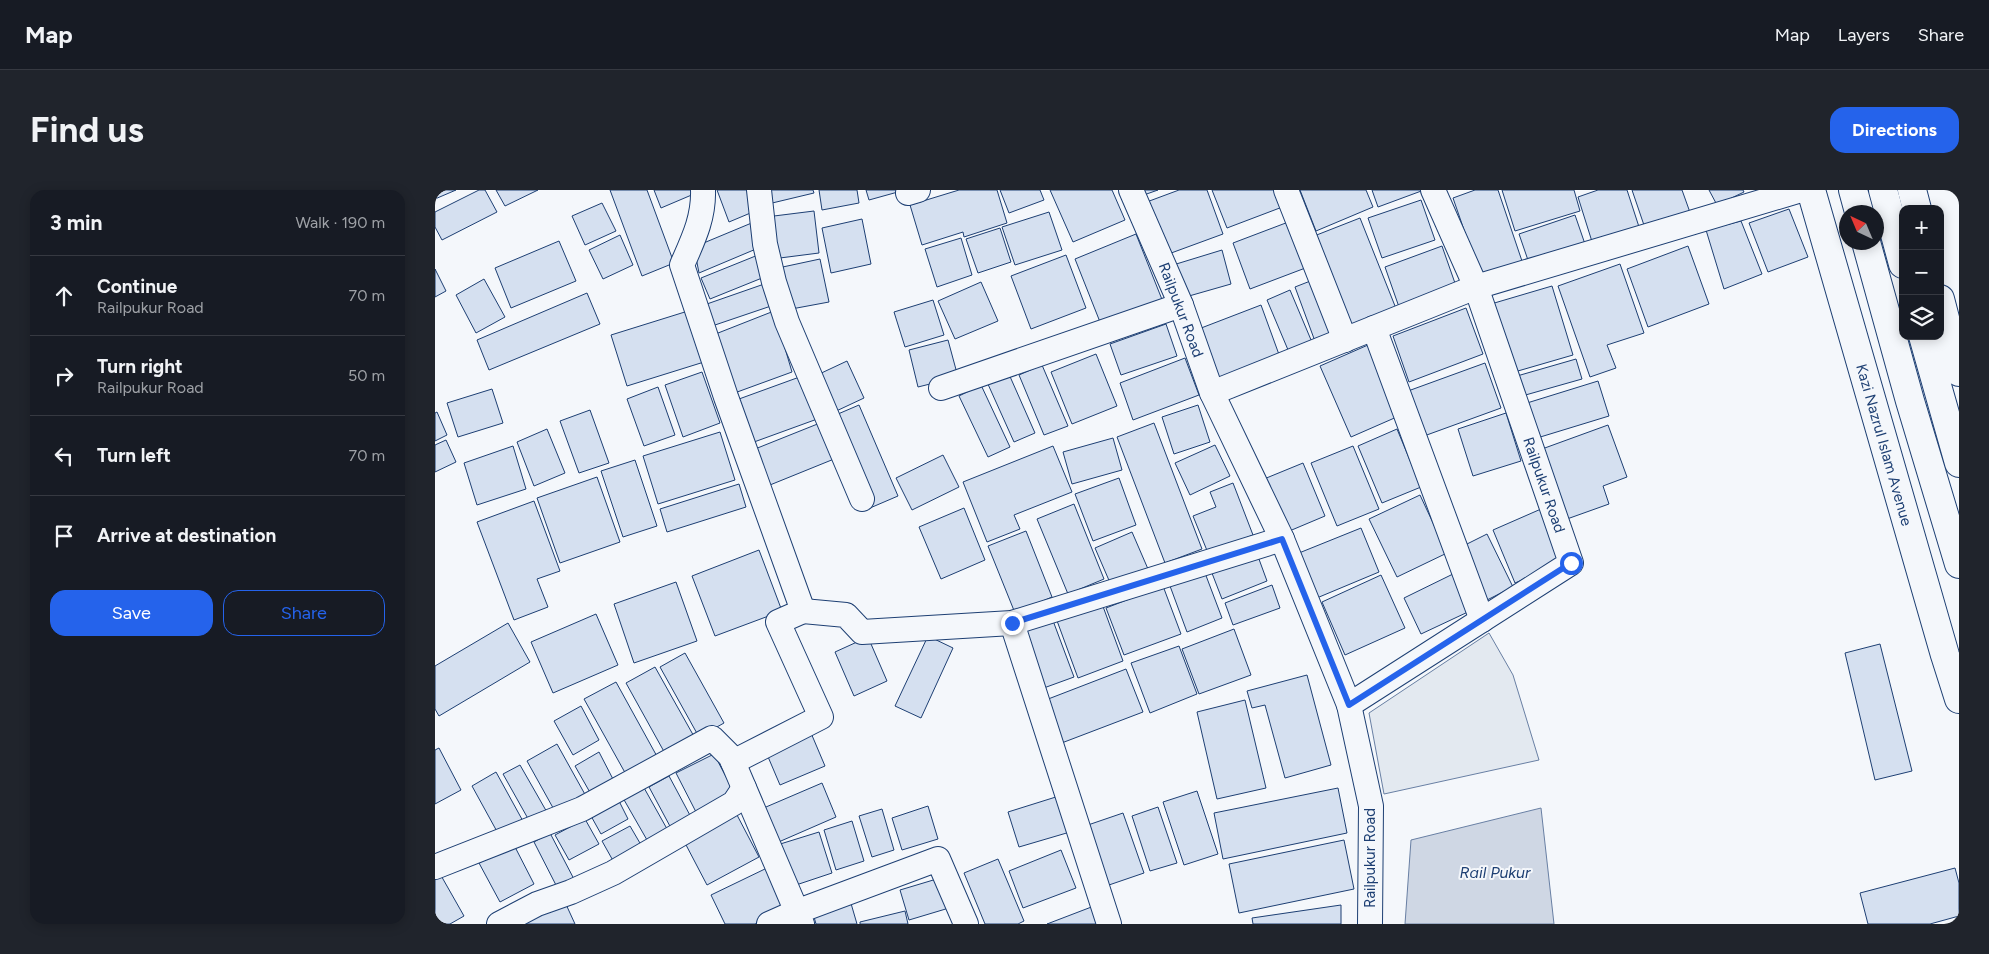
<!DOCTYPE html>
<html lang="en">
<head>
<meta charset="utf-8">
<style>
	body { margin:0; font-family:Figtree,sans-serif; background:#20242c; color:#f1f3f6 }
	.controls { position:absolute; right:15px; top:15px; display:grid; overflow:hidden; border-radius:10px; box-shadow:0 2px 12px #0003 }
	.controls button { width:45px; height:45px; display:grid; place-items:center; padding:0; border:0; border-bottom:1px solid #363941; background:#171b24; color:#f1f3f6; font:25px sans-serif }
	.compass { position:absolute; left:1404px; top:15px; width:45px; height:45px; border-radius:50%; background:#171b24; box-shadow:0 2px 12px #0003; rotate:316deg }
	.stop { position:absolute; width:15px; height:15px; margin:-11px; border:4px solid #2563eb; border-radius:50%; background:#fff }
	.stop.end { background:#2563eb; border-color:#fff; box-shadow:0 1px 5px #0008 }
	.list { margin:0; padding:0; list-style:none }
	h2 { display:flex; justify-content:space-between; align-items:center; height:65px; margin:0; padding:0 20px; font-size:21px }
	h2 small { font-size:16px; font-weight:400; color:#9ea1a6 }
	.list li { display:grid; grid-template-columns:32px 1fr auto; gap:15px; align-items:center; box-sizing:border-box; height:80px; padding:0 20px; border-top:1px solid #363941 }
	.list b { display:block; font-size:19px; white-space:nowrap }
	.list p { margin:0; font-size:16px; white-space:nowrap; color:#9ea1a6 }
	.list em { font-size:16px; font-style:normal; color:#9ea1a6 }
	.actions { display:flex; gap:10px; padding:15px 20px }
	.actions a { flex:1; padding:11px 0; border:1px solid #2563eb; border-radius:15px; text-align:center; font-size:18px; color:#2563eb }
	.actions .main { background:#2563eb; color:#fff }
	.icon { flex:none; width:28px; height:28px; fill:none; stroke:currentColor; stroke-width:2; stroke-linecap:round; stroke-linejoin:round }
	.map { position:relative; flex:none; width:1524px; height:734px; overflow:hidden; border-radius:15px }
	header { display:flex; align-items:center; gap:30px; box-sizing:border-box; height:70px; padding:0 25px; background:#171b24; border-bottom:1px solid #363941 }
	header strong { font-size:24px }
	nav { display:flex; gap:28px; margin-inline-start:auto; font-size:18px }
	.intro { display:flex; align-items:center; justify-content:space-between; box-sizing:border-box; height:120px; padding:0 30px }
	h1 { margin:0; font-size:35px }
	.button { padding:12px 22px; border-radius:15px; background:#2563eb; color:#fff; font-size:18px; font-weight:700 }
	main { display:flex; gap:30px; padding:0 30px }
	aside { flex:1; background:#171b24; border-radius:15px; box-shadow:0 2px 12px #0003 }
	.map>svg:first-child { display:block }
	.green { fill:#e3e9f0; stroke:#687fa3 }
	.water { fill:#cfd7e4; stroke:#687fa3 }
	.building { fill:#d5e0f0; stroke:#1d3f73 }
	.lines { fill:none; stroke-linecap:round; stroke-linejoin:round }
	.minor-casing { stroke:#1d3f73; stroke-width:26 }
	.primary-casing { stroke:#1d3f73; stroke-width:30 }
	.minor { stroke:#f4f7fb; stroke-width:24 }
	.primary { stroke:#f4f7fb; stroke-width:28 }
	.route { stroke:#2563eb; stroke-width:6 }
	.labels { text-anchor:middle; stroke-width:4; stroke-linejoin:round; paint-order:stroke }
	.street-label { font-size:15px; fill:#1d3f73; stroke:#f4f7fb }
	.water-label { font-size:16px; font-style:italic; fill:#1d3f73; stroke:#f4f7fb }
</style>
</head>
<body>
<header>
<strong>Map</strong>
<nav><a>Map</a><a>Layers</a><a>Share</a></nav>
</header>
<div class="intro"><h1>Find us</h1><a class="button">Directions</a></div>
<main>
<aside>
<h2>3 min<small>Walk · 190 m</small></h2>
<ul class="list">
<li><svg class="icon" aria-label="ahead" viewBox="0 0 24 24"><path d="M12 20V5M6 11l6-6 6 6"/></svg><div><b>Continue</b><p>Railpukur Road</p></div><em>70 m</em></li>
<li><svg class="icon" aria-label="right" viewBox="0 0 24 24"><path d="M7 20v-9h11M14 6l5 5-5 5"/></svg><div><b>Turn right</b><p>Railpukur Road</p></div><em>50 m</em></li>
<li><svg class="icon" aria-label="left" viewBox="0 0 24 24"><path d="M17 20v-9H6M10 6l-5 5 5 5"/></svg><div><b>Turn left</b></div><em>70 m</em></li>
<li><svg class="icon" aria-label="arrive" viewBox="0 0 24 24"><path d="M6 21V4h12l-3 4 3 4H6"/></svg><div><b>Arrive at destination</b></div></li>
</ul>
<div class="actions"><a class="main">Save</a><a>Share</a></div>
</aside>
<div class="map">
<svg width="1524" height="734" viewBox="0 0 1524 734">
	<rect width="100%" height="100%" fill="#f4f7fb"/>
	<!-- green -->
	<polygon class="green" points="1054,443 1078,485 1104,570 949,604 934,523"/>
	<!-- water -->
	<polygon class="water" points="1106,618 1119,734 970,734 976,650"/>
	<!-- building -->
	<g class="building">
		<polygon points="0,0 21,0 0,9"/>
		<polygon points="44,0 50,0 62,22 7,50 0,37 0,22"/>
		<polygon points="61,0 103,0 70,16"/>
		<polygon points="175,0 212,0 239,73 207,86"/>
		<polygon points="219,0 266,0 266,1 226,18"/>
		<polygon points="282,0 318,0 325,19 294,32"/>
		<polygon points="330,0 378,0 379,3 333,14"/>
		<polygon points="384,0 422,0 424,13 387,20"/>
		<polygon points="431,0 470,0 434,10"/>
		<polygon points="524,0 562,0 572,33 529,47 528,42 487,55 475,15"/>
		<polygon points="565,0 605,0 609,10 574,23"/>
		<polygon points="615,0 677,0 690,30 638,52"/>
		<polygon points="700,0 723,0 703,7"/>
		<polygon points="744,0 772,0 788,44 728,66 709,13"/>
		<polygon points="777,0 844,0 850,16 792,38"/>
		<polygon points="865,0 931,0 938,17 881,41"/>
		<polygon points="937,0 989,0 943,17"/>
		<polygon points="1040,0 1063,0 1088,74 1046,89 1018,8"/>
		<polygon points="1067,0 1139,0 1145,21 1080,41"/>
		<polygon points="1163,0 1192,0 1206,43 1159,58 1143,7"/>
		<polygon points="1197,0 1247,0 1257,28 1212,44"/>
		<polygon points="1274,0 1308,0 1309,2 1282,15"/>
		<polygon points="986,10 1000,50 947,68 933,28"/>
		<polygon points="167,13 181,41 150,55 137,26"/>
		<polygon points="1354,19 1373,67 1333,82 1314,33"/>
		<polygon points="379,21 384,63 337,69 331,27"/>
		<polygon points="614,22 627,60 580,75 567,37"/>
		<polygon points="1140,25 1151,57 1095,76 1084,44"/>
		<polygon points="925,28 962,121 911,141 874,48"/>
		<polygon points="427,29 436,74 396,83 387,38"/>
		<polygon points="856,31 873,77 815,99 798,53"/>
		<polygon points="1306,31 1327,84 1289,99 1271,40"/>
		<polygon points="319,32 321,59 264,83 259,57"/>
		<polygon points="565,38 576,72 543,83 531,49"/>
		<polygon points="701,44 728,112 667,137 640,69"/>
		<polygon points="185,45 198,75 168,89 154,60"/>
		<polygon points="526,48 537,85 502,97 490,59"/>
		<polygon points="124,51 141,91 76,118 60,78"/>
		<polygon points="1007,56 1021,96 964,117 950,77"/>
		<polygon points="1253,56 1274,114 1213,137 1192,79"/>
		<polygon points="787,60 796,94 747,108 738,75"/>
		<polygon points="323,65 332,86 275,109 266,88"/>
		<polygon points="631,65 651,118 596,139 576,86"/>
		<polygon points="385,69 394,112 351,120 343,78"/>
		<polygon points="1185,74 1209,143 1172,155 1181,178 1155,187 1123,96"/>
		<polygon points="0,79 11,101 0,107"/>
		<polygon points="883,88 904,145 881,154 860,97"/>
		<polygon points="49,89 70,127 41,143 21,105"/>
		<polygon points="335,92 342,114 277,136 269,115"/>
		<polygon points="546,92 563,131 520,149 503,111"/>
		<polygon points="1117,96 1138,165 1076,183 1056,114"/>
		<polygon points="855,100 879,157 856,167 832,110"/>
		<polygon points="152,103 165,134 54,180 42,150"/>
		<polygon points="498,110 509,145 470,157 459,122"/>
		<polygon points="826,115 846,170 781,194 761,140"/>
		<polygon points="1031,118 1048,164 974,192 958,146"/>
		<polygon points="253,121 269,172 192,196 176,145"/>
		<polygon points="339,121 357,182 294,205 278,145"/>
		<polygon points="731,134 742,166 686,185 675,154"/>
		<polygon points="513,150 523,187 483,197 474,160"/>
		<polygon points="933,155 964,226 916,247 885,176"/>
		<polygon points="661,164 682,216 637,234 616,182"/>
		<polygon points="750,168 764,205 698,230 685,193"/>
		<polygon points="1141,169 1147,189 1087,206 1082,186"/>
		<polygon points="412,171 429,208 397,223 380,186"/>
		<polygon points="1050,173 1066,218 989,246 973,201"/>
		<polygon points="607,175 633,236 609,245 584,185"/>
		<polygon points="267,182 285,233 248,247 230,195"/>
		<polygon points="573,182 600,243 579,252 552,192"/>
		<polygon points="370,185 385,228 319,252 304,209"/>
		<polygon points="1163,191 1174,226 1102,248 1092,213"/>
		<polygon points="546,195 575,257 553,267 524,206"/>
		<polygon points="223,197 240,245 209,256 192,209"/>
		<polygon points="57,199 68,233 23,247 12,213"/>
		<polygon points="424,215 463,306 435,318 396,227"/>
		<polygon points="763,215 775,252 739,264 727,227"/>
		<polygon points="155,220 174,273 144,283 125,231"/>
		<polygon points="2,222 12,245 0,251 0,223"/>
		<polygon points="1071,223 1086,271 1038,286 1023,239"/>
		<polygon points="390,231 404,267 330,297 315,261"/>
		<polygon points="719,233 767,359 730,373 682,247"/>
		<polygon points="1173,235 1192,287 1168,296 1174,314 1132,329 1107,259"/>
		<polygon points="112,239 130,283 99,296 82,252"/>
		<polygon points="962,239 986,297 947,313 923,256"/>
		<polygon points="285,242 300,290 223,314 208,266"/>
		<polygon points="678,248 687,280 637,294 628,262"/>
		<polygon points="11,250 21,272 0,282 0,255"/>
		<polygon points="780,255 795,286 755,305 740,273"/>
		<polygon points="78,256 91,299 42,315 29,273"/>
		<polygon points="618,256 637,302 579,325 585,339 552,352 528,292"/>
		<polygon points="918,256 944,319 902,336 876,273"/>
		<polygon points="508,265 524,297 477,320 461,288"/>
		<polygon points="200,270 222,336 188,347 166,281"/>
		<polygon points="868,273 890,326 852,342 829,289"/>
		<polygon points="162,287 185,352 125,373 102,308"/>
		<polygon points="684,288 701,335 658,351 640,304"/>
		<polygon points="798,293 818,345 773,363 758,326 781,317 775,302"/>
		<polygon points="304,294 311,317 232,342 225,319"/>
		<polygon points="985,305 1012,363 962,387 934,329"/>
		<polygon points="99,311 125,381 102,389 113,417 79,430 42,332"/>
		<polygon points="639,314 669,389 633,404 602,329"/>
		<polygon points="529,318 550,370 506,389 484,337"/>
		<polygon points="1106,319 1129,372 1080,393 1058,340"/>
		<polygon points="926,338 944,382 877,410 859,365"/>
		<polygon points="591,341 617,407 580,423 553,356"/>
		<polygon points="697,342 713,379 676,395 660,358"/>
		<polygon points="1052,344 1078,397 1052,410 1026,357"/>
		<polygon points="324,360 347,421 280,446 257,386"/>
		<polygon points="821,361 832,391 787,409 775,378"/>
		<polygon points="770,383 787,428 752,442 735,396"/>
		<polygon points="1018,384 1035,421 986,444 969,408"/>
		<polygon points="946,385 970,438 910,465 887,412"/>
		<polygon points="241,392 262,451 199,473 179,414"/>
		<polygon points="837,395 845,418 798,435 790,413"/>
		<polygon points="728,396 746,444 689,465 671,418"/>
		<polygon points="666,411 688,471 643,488 621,428"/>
		<polygon points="161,424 183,475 118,503 96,452"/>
		<polygon points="617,428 639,487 606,499 584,441"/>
		<polygon points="73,433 95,472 4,526 0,519 0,476"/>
		<polygon points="799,439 816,485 764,504 747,459"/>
		<polygon points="493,446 518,458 486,528 460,516"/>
		<polygon points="433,447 452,491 419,506 400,462"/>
		<polygon points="1445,454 1477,581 1440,590 1410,463"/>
		<polygon points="744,456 762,504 715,523 696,473"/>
		<polygon points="250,463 289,533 264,547 225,477"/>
		<polygon points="220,477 261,550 232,567 191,493"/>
		<polygon points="691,479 708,522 624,554 608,511"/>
		<polygon points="872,485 896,575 850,588 830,515 817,518 812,501"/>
		<polygon points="181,492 224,570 193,588 149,509"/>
		<polygon points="810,510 831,598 782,609 762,522"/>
		<polygon points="146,516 164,550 138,565 119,531"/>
		<polygon points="376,543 390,576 345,595 331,562"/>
		<polygon points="122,554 152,608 122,625 92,571"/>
		<polygon points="4,558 26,600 0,614 0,560"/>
		<polygon points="164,562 180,593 157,606 140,576"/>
		<polygon points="279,564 299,602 261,622 241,583"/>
		<polygon points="85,575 113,624 96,634 68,584"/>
		<polygon points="61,582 89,633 65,647 37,596"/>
		<polygon points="234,586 257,629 237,640 214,597"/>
		<polygon points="387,593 401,627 339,654 324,620"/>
		<polygon points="208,596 236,646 216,657 188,608"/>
		<polygon points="903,598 912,643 788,669 779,623"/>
		<polygon points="762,601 783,664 749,675 728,612"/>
		<polygon points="624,606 635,642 584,657 573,622"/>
		<polygon points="184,611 193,629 166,644 156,626"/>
		<polygon points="493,616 503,649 467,660 457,628"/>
		<polygon points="723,617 742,673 715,681 697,626"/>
		<polygon points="447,619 459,660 437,667 424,626"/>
		<polygon points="688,623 709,683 671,696 650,636"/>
		<polygon points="302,625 324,667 272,695 250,653"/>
		<polygon points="150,629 164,654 134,670 120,645"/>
		<polygon points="417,631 429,671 401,680 389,640"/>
		<polygon points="195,636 209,660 181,676 167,651"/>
		<polygon points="384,642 397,683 355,697 342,655"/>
		<polygon points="115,643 141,693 124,701 99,652"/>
		<polygon points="909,650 919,699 804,723 794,674"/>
		<polygon points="79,655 99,694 65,712 44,673"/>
		<polygon points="626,660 641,698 588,718 574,681"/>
		<polygon points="563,669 589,731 583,734 550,734 529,683"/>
		<polygon points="332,678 352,718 320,734 290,734 276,705"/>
		<polygon points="1520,678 1524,693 1524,726 1495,734 1433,734 1425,703"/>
		<polygon points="4,682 29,726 15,734 0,734 0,684"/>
		<polygon points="505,688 514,718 474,730 465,700"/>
		<polygon points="129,710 140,734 81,734"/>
		<polygon points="415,710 422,734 381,734 377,720"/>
		<polygon points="906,715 906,734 818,734 817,728"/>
		<polygon points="659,716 666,734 612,734"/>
		<polygon points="470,721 473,734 425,734 425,732"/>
	</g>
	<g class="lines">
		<defs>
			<g id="minor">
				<path d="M268,0C269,28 258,50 247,75L291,207L368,421L343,432L386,527L298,572"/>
				<polyline points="324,0 330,54 339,92 352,132 427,309"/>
				<polyline points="696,0 746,115 777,203 847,349 914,515 936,616 935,734"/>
				<polyline points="851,0 910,150"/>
				<polyline points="473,3 483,0"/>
				<polyline points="939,138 1047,430"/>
				<polyline points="506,198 746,115"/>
				<polyline points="777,203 1041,97 1366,0"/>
				<polyline points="368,421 411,425 427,442 577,433 847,349"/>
				<polyline points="577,433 674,734"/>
				<polyline points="914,515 1136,373 1041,97 998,0"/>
				<polyline points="0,677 147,619 277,548 295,566 298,572 367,734"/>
				<polyline points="64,734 102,714 136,702 178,683 299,613 309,598"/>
				<polyline points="334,734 361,722 503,669 531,734"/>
			</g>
			<g id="primary">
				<polyline points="1376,0 1510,465 1524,509"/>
				<polyline points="1418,0 1424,22"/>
				<polyline points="1448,0 1468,74"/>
				<polyline points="1477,0 1482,19"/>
				<polyline points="1431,52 1475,211 1524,374"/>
				<polyline points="1505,109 1524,182"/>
				<polyline points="1488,146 1524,273"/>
			</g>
		</defs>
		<!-- minor casing -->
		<use href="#minor" class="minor-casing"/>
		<!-- primary casing -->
		<use href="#primary" class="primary-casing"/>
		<!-- minor -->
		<use href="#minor" class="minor"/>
		<!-- primary -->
		<use href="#primary" class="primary"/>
	</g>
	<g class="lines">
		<!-- route -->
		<polyline class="route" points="577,433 847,349 914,515 1136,373"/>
	</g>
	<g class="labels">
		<!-- street labels -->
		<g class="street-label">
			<text transform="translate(746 120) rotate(69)" y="5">Railpukur Road</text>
			<text transform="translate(1449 255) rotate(74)" y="5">Kazi Nazrul Islam Avenue</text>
			<text transform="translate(1109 295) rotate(71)" y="5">Railpukur Road</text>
			<text transform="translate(935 668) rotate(-90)" y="5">Railpukur Road</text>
		</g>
		<!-- water labels -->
		<g class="water-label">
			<text x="1060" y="688">Rail Pukur</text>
		</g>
	</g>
</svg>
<div class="controls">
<button>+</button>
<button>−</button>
<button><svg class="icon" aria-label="layers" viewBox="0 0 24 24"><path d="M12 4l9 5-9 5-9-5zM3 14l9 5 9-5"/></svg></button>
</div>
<svg class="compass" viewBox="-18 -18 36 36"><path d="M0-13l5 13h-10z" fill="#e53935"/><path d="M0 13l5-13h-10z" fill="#9ea1a6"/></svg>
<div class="stop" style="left:1136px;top:373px"></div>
<div class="stop end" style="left:577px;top:433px"></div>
</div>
</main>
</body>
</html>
